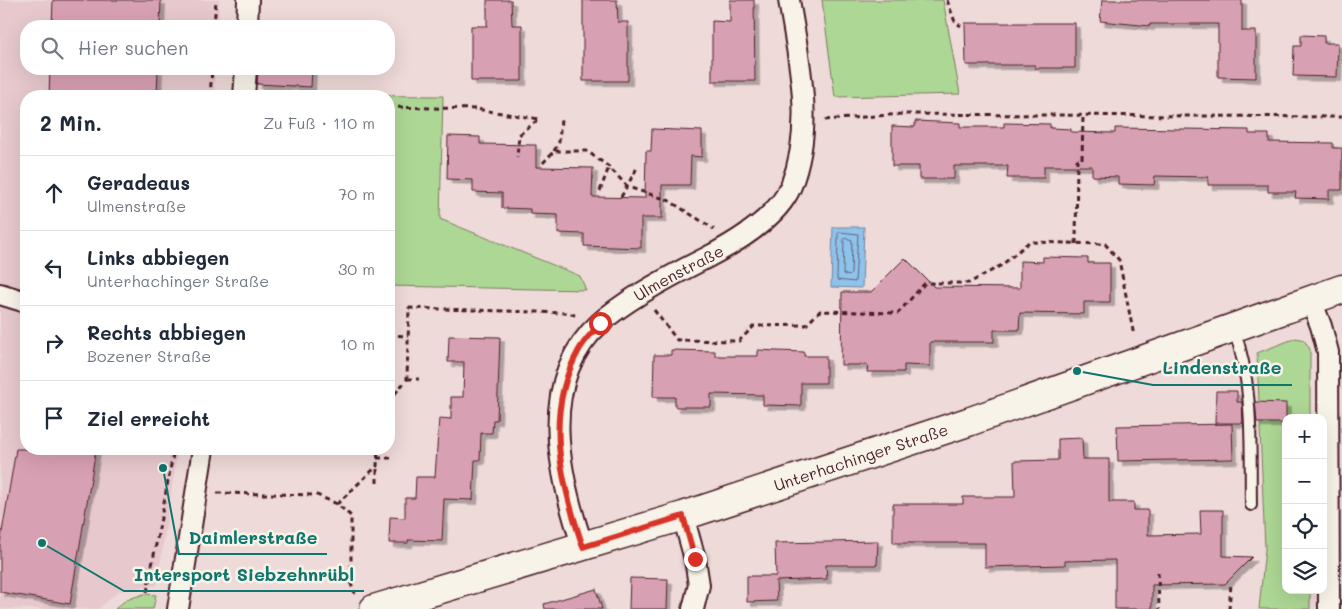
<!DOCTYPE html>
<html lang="de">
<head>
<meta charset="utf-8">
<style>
	body { margin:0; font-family:Mali,sans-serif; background:#f6f6f7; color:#1f2937 }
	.controls { position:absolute; right:15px; bottom:15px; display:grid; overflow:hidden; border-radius:10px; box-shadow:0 5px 20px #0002 }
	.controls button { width:45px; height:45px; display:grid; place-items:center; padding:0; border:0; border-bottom:1px solid #e0e1e3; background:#fff; color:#1f2937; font:25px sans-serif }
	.stop { position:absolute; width:15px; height:15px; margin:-11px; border:4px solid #d93025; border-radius:50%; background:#fff }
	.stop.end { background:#d93025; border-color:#fff; box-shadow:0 1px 5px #0008 }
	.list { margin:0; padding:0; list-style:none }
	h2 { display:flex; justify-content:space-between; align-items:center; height:65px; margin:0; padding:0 20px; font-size:21px }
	h2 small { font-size:16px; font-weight:400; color:#747a83 }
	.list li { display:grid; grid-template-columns:32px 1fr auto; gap:15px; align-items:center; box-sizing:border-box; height:75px; padding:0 20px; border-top:1px solid #e0e1e3 }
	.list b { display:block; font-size:19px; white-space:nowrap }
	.list p { margin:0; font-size:16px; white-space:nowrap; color:#747a83 }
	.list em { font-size:16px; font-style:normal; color:#747a83 }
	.icon { flex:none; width:28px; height:28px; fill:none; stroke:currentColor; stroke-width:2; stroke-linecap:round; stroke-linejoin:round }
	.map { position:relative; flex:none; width:1342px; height:609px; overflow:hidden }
	.search { position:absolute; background:#fff; box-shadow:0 5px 20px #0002; left:20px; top:20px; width:375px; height:55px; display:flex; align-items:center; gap:12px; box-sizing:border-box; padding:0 18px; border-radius:20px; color:#747a83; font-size:19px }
	.panel { position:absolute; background:#fff; box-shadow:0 5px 20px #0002; left:20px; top:90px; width:375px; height:365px; border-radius:20px }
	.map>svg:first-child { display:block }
	.built { fill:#e7c9cd }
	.green { fill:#add794; stroke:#7c7b60 }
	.water { fill:#8ec4ec; stroke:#73829f }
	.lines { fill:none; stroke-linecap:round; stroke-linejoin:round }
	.shore { stroke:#656178; stroke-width:1 }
	.building { fill:#d8a0b3; stroke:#4a1f2b; filter:url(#shadow) }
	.lane-casing { stroke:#4a1f2b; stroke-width:14 }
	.street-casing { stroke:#4a1f2b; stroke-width:24 }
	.secondary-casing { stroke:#4a1f2b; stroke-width:31 }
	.path { stroke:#4a1f2b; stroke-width:3; stroke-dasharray:5 4; stroke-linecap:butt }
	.lane { stroke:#f7f3e8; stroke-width:10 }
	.street { stroke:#f7f3e8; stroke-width:20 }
	.secondary { stroke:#f7f3e8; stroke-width:28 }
	.route { stroke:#d93025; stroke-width:6 }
	.labels { text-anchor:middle; stroke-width:5; stroke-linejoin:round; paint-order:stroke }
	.street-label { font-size:16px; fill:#4a1f2b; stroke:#f7f3e8 }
	.leader { fill:none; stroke:#0f766e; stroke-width:2 }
	.callout-dot { fill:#0f766e; stroke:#f7f3e8; stroke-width:2 }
	.callout-label { font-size:18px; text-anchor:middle; font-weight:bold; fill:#0f766e; stroke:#f7f3e8; stroke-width:5; stroke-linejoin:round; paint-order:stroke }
</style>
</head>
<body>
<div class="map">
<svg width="1342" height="609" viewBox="0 0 1342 609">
	<defs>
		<filter id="shadow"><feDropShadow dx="4.5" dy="4.5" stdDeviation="0" flood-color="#0004"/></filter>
	</defs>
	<rect width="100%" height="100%" fill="#eedad8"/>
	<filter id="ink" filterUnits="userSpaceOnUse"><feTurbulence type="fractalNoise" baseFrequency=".02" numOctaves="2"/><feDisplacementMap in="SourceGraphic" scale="10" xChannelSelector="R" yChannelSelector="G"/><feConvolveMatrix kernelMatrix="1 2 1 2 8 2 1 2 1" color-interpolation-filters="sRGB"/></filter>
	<g filter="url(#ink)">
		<!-- built -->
		<polygon class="built" points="0,0 219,0 218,26 26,26 26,69 215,69 214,96 26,96 26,449 178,449 157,585 119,591 98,609 0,609"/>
		<!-- green -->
		<g class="green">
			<polygon points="822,0 943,0 960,94 835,97"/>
			<polygon points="268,95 443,96 440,219 580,276 586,290 389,286 389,96"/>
			<polygon points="1296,338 1304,340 1310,349 1310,418 1286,418 1286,590 1310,590 1310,609 1259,609 1265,549 1257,353"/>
			<polygon points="144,594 156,595 153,609 115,609 126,600"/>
		</g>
		<!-- water -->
		<polygon class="water" points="833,227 864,227 862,288 831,287"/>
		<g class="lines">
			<!-- shore -->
			<g class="shore">
				<polygon points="840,232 858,234 855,282 837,280 838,234"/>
				<polygon points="846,238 852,240 851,274 849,276 843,274 844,240"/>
			</g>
		</g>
		<!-- building -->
		<g class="building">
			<polygon points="53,0 161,0 160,26 52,26"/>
			<polygon points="487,0 511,0 512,25 522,25 522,81 471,81 471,26 487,26"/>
			<polygon points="583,0 617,0 618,22 628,22 628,81 583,81"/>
			<polygon points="730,0 754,0 755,81 712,81 712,21 730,22"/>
			<polygon points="1102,0 1242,0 1242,31 1256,31 1256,78 1218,77 1218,24 1150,24 1150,26 1100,21"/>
			<polygon points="965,23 1075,23 1075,68 1035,68 1035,65 966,65"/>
			<polygon points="1301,35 1324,36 1324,43 1338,43 1337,77 1293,76 1294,46 1301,46"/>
			<polygon points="50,69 158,69 157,96 49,96"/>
			<polygon points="258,69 312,69 311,87 257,84"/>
			<polygon points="915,121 960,123 960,127 1004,127 1004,123 1050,124 1050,128 1071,129 1071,132 1115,133 1115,128 1249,130 1249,134 1269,134 1269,142 1333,143 1333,148 1342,148 1342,190 1329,190 1329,199 1295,198 1296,192 1268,192 1268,185 1208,185 1208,177 1155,176 1154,185 1118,184 1118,177 1092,176 1092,166 1044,166 1044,178 1007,178 1008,166 954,166 954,179 919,179 919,166 892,166 892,126 915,127"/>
			<polygon points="652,129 702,131 702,157 691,156 690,185 662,185 662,218 641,218 641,248 584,246 584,234 558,233 558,215 530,214 530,209 502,208 502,193 473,192 473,180 447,179 448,136 480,137 480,144 536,145 536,167 593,168 592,197 645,198 646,151 651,151"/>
			<polygon points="1043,257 1088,258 1088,263 1110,263 1110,302 1084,302 1084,314 1020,313 1019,330 994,330 994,342 930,342 930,366 904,365 904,372 867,372 868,365 841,365 842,292 871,292 905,258 934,287 1020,288 1020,261 1043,262"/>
			<polygon points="449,336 500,337 497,420 493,420 492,433 481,433 480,460 475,460 473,500 444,499 442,541 408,540 408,543 389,543 390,517 405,518 405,498 415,498 416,477 435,477 439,418 451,419 451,397 463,397 464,362 448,362"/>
			<polygon points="671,350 715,351 715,356 758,356 758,350 777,351 804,352 804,356 826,356 826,383 801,383 801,406 763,405 763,395 711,394 711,407 675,407 675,397 653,397 654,355 671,355"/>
			<polygon points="1216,391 1237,391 1237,402 1242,402 1243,423 1215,423"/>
			<polygon points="1255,402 1286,403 1286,423 1257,423"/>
			<polygon points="1232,424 1233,459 1118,461 1117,426"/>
			<polygon points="1082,438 1083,459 1109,459 1109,502 1134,502 1134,510 1148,510 1148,535 1201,534 1200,510 1223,510 1223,556 1252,557 1225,584 1152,585 1152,609 1115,609 1115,560 1065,561 1065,565 985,567 985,543 893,543 893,504 963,504 963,497 1015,497 1014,461 1058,460 1058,439"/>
			<polygon points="16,449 96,449 70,604 0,592 0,544"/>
			<polygon points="878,541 877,565 826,565 827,579 776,581 777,601 747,602 747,576 776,576 775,543"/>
			<polygon points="630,578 668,579 667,609 629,609"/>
			<polygon points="596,589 602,609 545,609 544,604"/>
		</g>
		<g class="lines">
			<defs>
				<path id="lane" d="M1234,329C1254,386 1250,445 1251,505"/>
				<g id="street">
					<polyline points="247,26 248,0"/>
					<polyline points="244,96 246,69"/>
					<polyline points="0,294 26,302"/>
					<polyline points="1311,300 1321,326 1328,352 1329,609"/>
					<polyline points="683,516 695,559 699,585 693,609"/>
					<path id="s1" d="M583,547C559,476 536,381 600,323C626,299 674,274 706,258C735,243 778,218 791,186C815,125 799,62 789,0"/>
					<polyline points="178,609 203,449"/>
				</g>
				<g id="secondary">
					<path id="s2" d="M374,609L683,516L968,422L1342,289"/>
				</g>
			</defs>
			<!-- lane casing -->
			<use href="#lane" class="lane-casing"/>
			<!-- street casing -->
			<use href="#street" class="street-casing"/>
			<!-- secondary casing -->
			<use href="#secondary" class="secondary-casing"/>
			<!-- path -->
			<g class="path">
				<polyline points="947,0 955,22 961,26"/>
				<polyline points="214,26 216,0"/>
				<polyline points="210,96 212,69"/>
				<polyline points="389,107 476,109 539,119 519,135 517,157"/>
				<polyline points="825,120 902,114 1342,117"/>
				<polyline points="554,151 559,142 561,119"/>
				<polyline points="543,163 554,151 587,151 609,167 628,187 668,200 714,229"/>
				<polyline points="600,191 609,167"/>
				<polyline points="621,197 638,166"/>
				<polyline points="1076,244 1077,160 1082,160 1083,116"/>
				<polyline points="654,310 677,340 739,341 754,326 806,325 820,311 898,313 925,283 969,283 1002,265 1029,242 1105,244 1119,260 1134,336"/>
				<polyline points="389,335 408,336"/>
				<polyline points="407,379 419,379"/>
				<polyline points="389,401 407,379 409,308 568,313 578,316"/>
				<polyline points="377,458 393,458"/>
				<polyline points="377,483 377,467"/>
				<polyline points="217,493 317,495 337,504 351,516 351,584 355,594"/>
				<polyline points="337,504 377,466 378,449"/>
				<polyline points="1158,572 1159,609"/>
				<polyline points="147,592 174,449"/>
				<polyline points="1229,609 1231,584"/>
			</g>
			<!-- lane -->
			<use href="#lane" class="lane"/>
			<!-- street -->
			<use href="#street" class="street"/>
			<!-- secondary -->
			<use href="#secondary" class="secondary"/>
		</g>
	</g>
	<g class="lines" filter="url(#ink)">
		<!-- route -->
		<path class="route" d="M600,323C593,332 584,341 579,350C543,414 561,482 583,547L683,516L695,559"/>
	</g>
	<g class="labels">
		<!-- street labels -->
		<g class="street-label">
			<text dy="6" stroke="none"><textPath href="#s1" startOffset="332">Ulmenstraße</textPath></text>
			<text dy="6" stroke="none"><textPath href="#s2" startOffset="510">Unterhachinger Straße</textPath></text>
		</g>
	</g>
	<!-- callouts -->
	<path class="leader" d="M1077 371L1153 385H1292M163 468L179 554H327M42 543L124 591H364"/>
	<g class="callout-dot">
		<circle cx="1077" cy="371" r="5"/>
		<circle cx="163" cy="468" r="5"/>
		<circle cx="42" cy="543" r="5"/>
	</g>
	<g class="callout-label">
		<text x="1222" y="374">Lindenstraße</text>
		<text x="253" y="544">Daimlerstraße</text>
		<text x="244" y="581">Intersport Siebzehnrübl</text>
	</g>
</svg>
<div class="controls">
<button>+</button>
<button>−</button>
<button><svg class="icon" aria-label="locate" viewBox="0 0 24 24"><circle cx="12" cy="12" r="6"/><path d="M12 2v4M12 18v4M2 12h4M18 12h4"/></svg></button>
<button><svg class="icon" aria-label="layers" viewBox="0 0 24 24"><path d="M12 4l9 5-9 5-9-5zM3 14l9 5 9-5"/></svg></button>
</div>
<div class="stop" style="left:600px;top:323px"></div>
<div class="stop end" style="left:695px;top:559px"></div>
<div class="search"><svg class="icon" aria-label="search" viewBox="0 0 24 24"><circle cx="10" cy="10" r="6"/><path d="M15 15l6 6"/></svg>Hier suchen</div>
<section class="panel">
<h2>2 Min.<small>Zu Fuß · 110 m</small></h2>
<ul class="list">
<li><svg class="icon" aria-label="ahead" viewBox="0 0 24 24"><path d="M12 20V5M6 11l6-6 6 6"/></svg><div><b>Geradeaus</b><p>Ulmenstraße</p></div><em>70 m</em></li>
<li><svg class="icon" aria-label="left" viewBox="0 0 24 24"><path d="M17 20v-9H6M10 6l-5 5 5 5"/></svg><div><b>Links abbiegen</b><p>Unterhachinger Straße</p></div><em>30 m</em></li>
<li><svg class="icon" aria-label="right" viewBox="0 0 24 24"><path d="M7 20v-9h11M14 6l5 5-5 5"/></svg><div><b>Rechts abbiegen</b><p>Bozener Straße</p></div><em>10 m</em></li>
<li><svg class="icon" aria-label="arrive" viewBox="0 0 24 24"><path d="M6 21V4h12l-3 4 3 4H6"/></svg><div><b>Ziel erreicht</b></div></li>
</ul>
</section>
</div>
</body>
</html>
